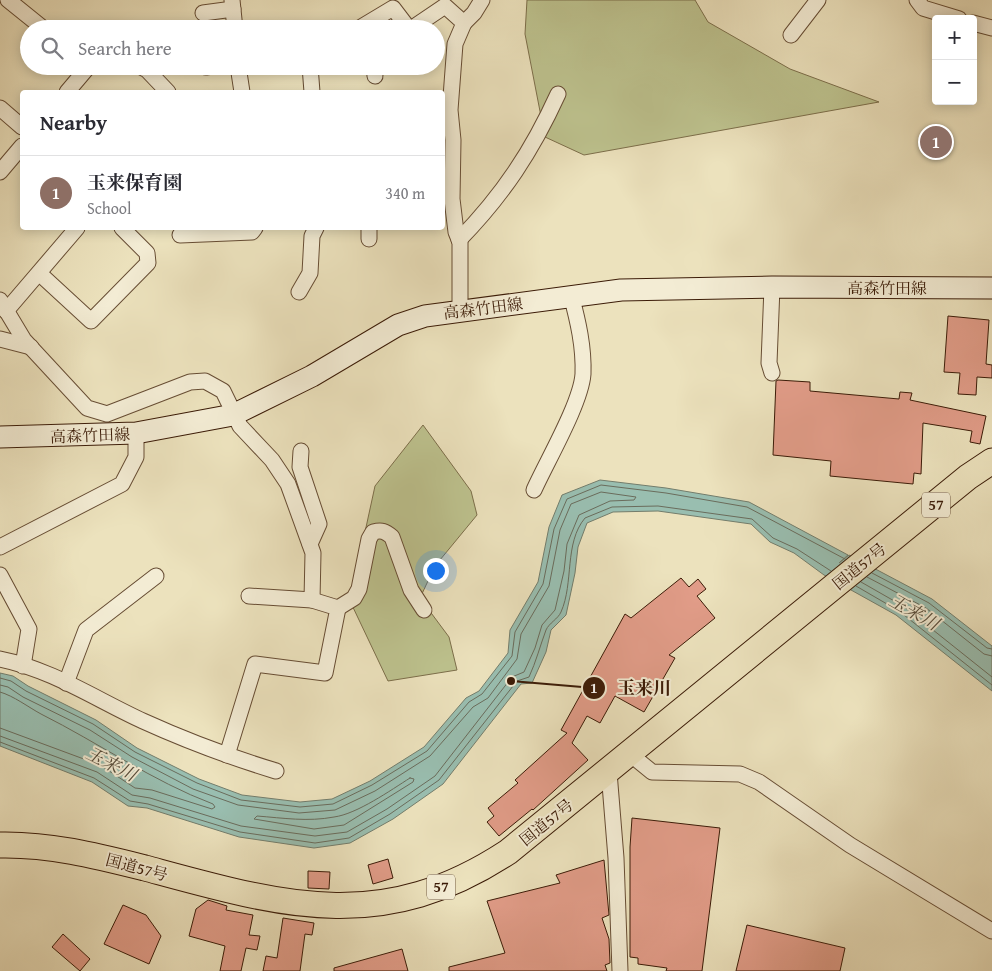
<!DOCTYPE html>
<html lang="en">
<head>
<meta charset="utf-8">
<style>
	body { margin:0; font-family:"Gentium Book Plus","Noto Serif JP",serif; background:#f7f7f7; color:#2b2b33 }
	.controls { position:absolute; right:15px; top:15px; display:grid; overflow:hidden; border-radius:5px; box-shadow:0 2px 12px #0003 }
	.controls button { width:45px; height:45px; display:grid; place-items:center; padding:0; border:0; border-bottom:1px solid #e1e1e2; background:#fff; color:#2b2b33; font:25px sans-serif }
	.you { position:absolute; left:435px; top:570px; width:18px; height:18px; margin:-12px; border:4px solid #fff; border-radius:50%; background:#1a73e8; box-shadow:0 0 0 8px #1a73e833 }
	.badge { display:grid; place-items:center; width:32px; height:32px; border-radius:50%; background:#8f2418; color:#fff; font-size:16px; font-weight:700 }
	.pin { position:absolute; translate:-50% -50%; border:2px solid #fff; box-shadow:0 1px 5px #0006 }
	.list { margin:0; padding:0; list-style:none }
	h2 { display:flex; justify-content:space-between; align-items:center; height:65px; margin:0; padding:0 20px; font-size:21px }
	h2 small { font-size:16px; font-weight:400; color:#7c7c81 }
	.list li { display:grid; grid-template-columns:32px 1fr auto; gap:15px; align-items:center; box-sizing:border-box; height:75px; padding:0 20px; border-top:1px solid #e1e1e2 }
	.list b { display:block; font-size:19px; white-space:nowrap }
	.list p { margin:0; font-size:16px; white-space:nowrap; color:#7c7c81 }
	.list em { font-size:16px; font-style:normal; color:#7c7c81 }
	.icon { flex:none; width:28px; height:28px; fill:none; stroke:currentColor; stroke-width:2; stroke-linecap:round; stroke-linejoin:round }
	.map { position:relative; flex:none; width:992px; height:971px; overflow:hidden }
	.search { position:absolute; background:#fff; box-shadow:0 2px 12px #0003; left:20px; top:20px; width:425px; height:55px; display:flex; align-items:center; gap:12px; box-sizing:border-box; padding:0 18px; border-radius:28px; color:#7c7c81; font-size:19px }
	.panel { position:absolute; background:#fff; box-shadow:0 2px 12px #0003; left:20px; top:90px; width:425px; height:140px; border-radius:5px }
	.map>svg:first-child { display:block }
	.green { fill:#bdc28e; stroke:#7c6e4a }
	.water { fill:#99beb0; stroke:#737d6c }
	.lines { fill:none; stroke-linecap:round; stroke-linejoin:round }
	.shore { stroke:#6a6c5c; stroke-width:1 }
	.building { fill:#e19c88; stroke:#3b1b07 }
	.minor-casing { stroke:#674d34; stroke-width:17 }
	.secondary-casing { stroke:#3b1b07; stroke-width:23 }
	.trunk-casing { stroke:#3b1b07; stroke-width:27 }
	.minor { stroke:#f3ecd4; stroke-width:15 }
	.secondary { stroke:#f3ecd4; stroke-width:21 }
	.trunk { stroke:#ece2bd; stroke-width:25 }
	.labels { text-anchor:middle; stroke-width:4; stroke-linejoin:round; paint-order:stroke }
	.shield { fill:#f3ecd4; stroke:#725a44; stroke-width:1 }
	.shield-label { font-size:15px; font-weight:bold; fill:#3b1b07 }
	.street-label { font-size:16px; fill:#3b1b07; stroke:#f3ecd4 }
	.water-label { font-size:18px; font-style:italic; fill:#574c3a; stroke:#f3ecd4 }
	.leader { fill:none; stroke:#3b1b07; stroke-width:2 }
	.callout-dot { fill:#3b1b07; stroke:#f3ecd4; stroke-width:2 }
	.mark-label { font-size:15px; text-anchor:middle; font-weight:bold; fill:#fff }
	.callout-label { font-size:18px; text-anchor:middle; font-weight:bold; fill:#3b1b07; stroke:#f3ecd4; stroke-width:4; stroke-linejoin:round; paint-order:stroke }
</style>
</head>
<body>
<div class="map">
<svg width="992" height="971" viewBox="0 0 992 971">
	<rect width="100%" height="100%" fill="#ece2bd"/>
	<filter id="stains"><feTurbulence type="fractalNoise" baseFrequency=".004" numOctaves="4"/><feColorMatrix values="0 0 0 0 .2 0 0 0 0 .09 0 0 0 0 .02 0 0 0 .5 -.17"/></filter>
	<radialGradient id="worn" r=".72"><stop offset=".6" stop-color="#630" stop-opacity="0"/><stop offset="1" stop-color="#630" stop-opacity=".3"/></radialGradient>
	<!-- green -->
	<g class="green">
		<polygon points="527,0 695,0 708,22 790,69 879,102 584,155 545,137 525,34"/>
		<polygon points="423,425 471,491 477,515 435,566 420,598 449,637 457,670 388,681 350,601 375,486"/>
	</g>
	<!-- water -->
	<polygon class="water" points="600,480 666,488 749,502 848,555 839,563 849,555 932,599 992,646 992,691 896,615 824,575 794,553 770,542 751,524 658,511 613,512 587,523 578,547 575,573 566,615 551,630 546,652 532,683 521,684 443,784 393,819 350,843 314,848 239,837 147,808 128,806 92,782 0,746 0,673 13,676 28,686 96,720 137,748 199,779 242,795 300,802 332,799 370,781 424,747 466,698 479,691 508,653 510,630 538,582 549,527 562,495"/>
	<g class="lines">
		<!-- shore -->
		<g class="shore">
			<polyline points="872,573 929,603 987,648 992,649"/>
			<polyline points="867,577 926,608 984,654 992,656"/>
			<polyline points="861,582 903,606 992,677"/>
			<polyline points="856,586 899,611 992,685"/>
			<polyline points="0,678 11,681 26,691 93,724 135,752 197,783 241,800 300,807 333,804 372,785 427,751 469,702 482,694 512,656 515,632 543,584 554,529 567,499 601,485 666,493 747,507 845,559"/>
			<polyline points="0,685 8,687 23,697 90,730 132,757 193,789 238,805 299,813 335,810 375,791 430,756 473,707 488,698 517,659 521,634 549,586 560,530 571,504 601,492 636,497 634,500 610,501 579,515 567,544 564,571 555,610 542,625 535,648 524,672 512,677 435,776 387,809 347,832 315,836 241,826 150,798 132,795 97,772 0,736"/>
			<path d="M0,692C14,696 28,707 41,714C99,743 152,781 213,804L215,807L212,809L152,790L135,788L100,765L0,728"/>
			<path d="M0,742L94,778L130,801L148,804L240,832L315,843L349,838L390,814L439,780L517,681L529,677C536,662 540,646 546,630C549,623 558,619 561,612C574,583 564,543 585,518L612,507L658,506L752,519L773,538L797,549L831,571"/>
			<path d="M410,778L414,779L413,782L344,825L314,829L254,819L257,816C283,818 308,822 334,817C357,814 391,790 410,778Z"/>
		</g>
	</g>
	<!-- building -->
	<g class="building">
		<polygon points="948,316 989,320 986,364 992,365 992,378 977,377 976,395 958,394 960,373 944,372"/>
		<polygon points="778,380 810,382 810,391 899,399 900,392 912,393 910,400 986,416 980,444 970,442 972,431 923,423 921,474 914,473 913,484 830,476 831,461 773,455 776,381"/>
		<polygon points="681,578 689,587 698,579 706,589 697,596 715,618 669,655 675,658 644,712 615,696 600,723 587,716 572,743 588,760 533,810 532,809 499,836 487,822 494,816 488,808 518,783 515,780 567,733 561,730 625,614 631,618"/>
		<polygon points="632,818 720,828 702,971 666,971 667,968 638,964 638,958 630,957 630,847"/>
		<polygon points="388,859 393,878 373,884 368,865"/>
		<polygon points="604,860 609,915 602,918 609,939 610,963 605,965 607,971 449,971 449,967 505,953 487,901 560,883 556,875"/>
		<polygon points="308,871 330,872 329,889 308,888"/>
		<polygon points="208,900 227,906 226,910 253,915 249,935 260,936 257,950 246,948 241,971 220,971 225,946 189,936 196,909"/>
		<polygon points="123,905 146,915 161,936 149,964 104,944"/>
		<polygon points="283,918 314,923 312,935 305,934 300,971 263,971 266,956 277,958"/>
		<polygon points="747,925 845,948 840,971 736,971"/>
		<polygon points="63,934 90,959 80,971 52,947"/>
		<polygon points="402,949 408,971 334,971 334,968"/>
	</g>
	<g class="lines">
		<defs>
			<g id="minor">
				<polyline points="8,0 44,29"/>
				<polyline points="232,0 235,29"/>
				<polyline points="917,0 923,8 959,19"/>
				<polyline points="203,13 233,9"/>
				<polyline points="464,23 474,13 482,0"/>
				<polyline points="973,23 992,28"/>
				<polyline points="358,29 393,8 409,29"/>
				<polyline points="411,29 445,6 464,23 455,44 450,110 453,140 452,199 456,232 460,242 460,311"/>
				<polyline points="791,35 818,0"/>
				<polyline points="139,66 147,70 168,92"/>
				<polyline points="238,66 242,92"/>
				<polyline points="310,66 312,92"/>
				<polyline points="374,66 375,76"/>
				<polyline points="206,67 212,66"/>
				<polyline points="67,92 89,66"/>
				<polyline points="0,108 22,127"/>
				<polyline points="0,172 22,146"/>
				<polyline points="180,235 252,232 255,228"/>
				<polyline points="369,239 369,228"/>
				<path d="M459,240C503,195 532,151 558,94"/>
				<polyline points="40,274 91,321 148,263 147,253 122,228"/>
				<polyline points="772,287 769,363 772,373"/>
				<polyline points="299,292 310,273 312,236 316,228"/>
				<polyline points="0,300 24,340 87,408 107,414 190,382 205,381 223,391 240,426 272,460 288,484 313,553 312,600 249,596"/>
				<polyline points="6,311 77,228"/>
				<polyline points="0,339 31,347"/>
				<polyline points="301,451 300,467 319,524 310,544"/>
				<path d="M534,490C547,461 581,403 583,374C584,347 578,321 571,295"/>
				<polyline points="0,547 122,484 136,457 136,433"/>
				<polyline points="0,575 29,629 23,666"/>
				<path d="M338,608L354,598L359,589L369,539L373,532C382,530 385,531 392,537L411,590L424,610"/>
				<path d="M0,659C51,669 97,700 143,721C187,741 230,757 276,771"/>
				<polyline points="66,683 86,630 156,576"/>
				<polyline points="630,754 652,772 740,774 759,782 850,845 992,931"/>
				<polyline points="227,755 255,664 325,673 338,608 312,600"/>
				<polyline points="609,772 616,858 620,971"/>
			</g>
			<polyline id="secondary" points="0,437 136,433 233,415 312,376 398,325 425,316 621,290 772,287 992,288"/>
			<path id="trunk" d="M0,845C50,844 97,856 145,868C282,905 380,936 508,852L968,477L992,461"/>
		</defs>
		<!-- minor casing -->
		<use href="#minor" class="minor-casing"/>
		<!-- secondary casing -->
		<use href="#secondary" class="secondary-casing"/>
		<!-- trunk casing -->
		<use href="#trunk" class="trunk-casing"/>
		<!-- minor -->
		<use href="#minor" class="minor"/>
		<!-- secondary -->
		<use href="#secondary" class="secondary"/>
		<!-- trunk -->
		<use href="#trunk" class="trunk"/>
	</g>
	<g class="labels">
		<!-- shield labels -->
		<g class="shield">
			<rect x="922" y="492.5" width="28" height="25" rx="4"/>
			<rect x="427" y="874.5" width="28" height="25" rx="4"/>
		</g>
		<g class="shield-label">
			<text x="936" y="510">57</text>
			<text x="441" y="892">57</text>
		</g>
		<!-- street labels -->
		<g class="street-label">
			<text x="887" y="294">高森竹田線</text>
			<text transform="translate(483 308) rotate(-7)" y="6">高森竹田線</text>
			<text transform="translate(90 435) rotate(-2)" y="6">高森竹田線</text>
			<text transform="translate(859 566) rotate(-39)" y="6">国道57号</text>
			<text transform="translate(546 822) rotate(-39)" y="6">国道57号</text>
			<text transform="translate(137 867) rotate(15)" y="6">国道57号</text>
		</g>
		<!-- water labels -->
		<g class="water-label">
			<text transform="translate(914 612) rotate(30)" y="6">玉来川</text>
			<text transform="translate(111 764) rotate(27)" y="6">玉来川</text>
		</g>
	</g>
	<!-- callouts -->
	<path class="leader" d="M511 681L594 688"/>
	<g class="callout-dot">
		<circle cx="511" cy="681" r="5"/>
		<circle cx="594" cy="688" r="12"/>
	</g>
	<g class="mark-label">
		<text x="594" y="693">1</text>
	</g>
	<g class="callout-label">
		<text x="644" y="694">玉来川</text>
	</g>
	<rect width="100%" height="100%" filter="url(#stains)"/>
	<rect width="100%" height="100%" fill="url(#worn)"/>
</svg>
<div class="controls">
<button>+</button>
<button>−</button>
</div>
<div class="you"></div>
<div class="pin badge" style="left:936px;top:142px;background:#8d6e63">1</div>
<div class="search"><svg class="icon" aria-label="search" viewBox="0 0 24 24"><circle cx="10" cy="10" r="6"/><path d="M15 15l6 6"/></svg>Search here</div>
<section class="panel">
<h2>Nearby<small></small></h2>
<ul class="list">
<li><span class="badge" style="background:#8d6e63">1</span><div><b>玉来保育園</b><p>School</p></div><em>340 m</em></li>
</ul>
</section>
</div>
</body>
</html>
